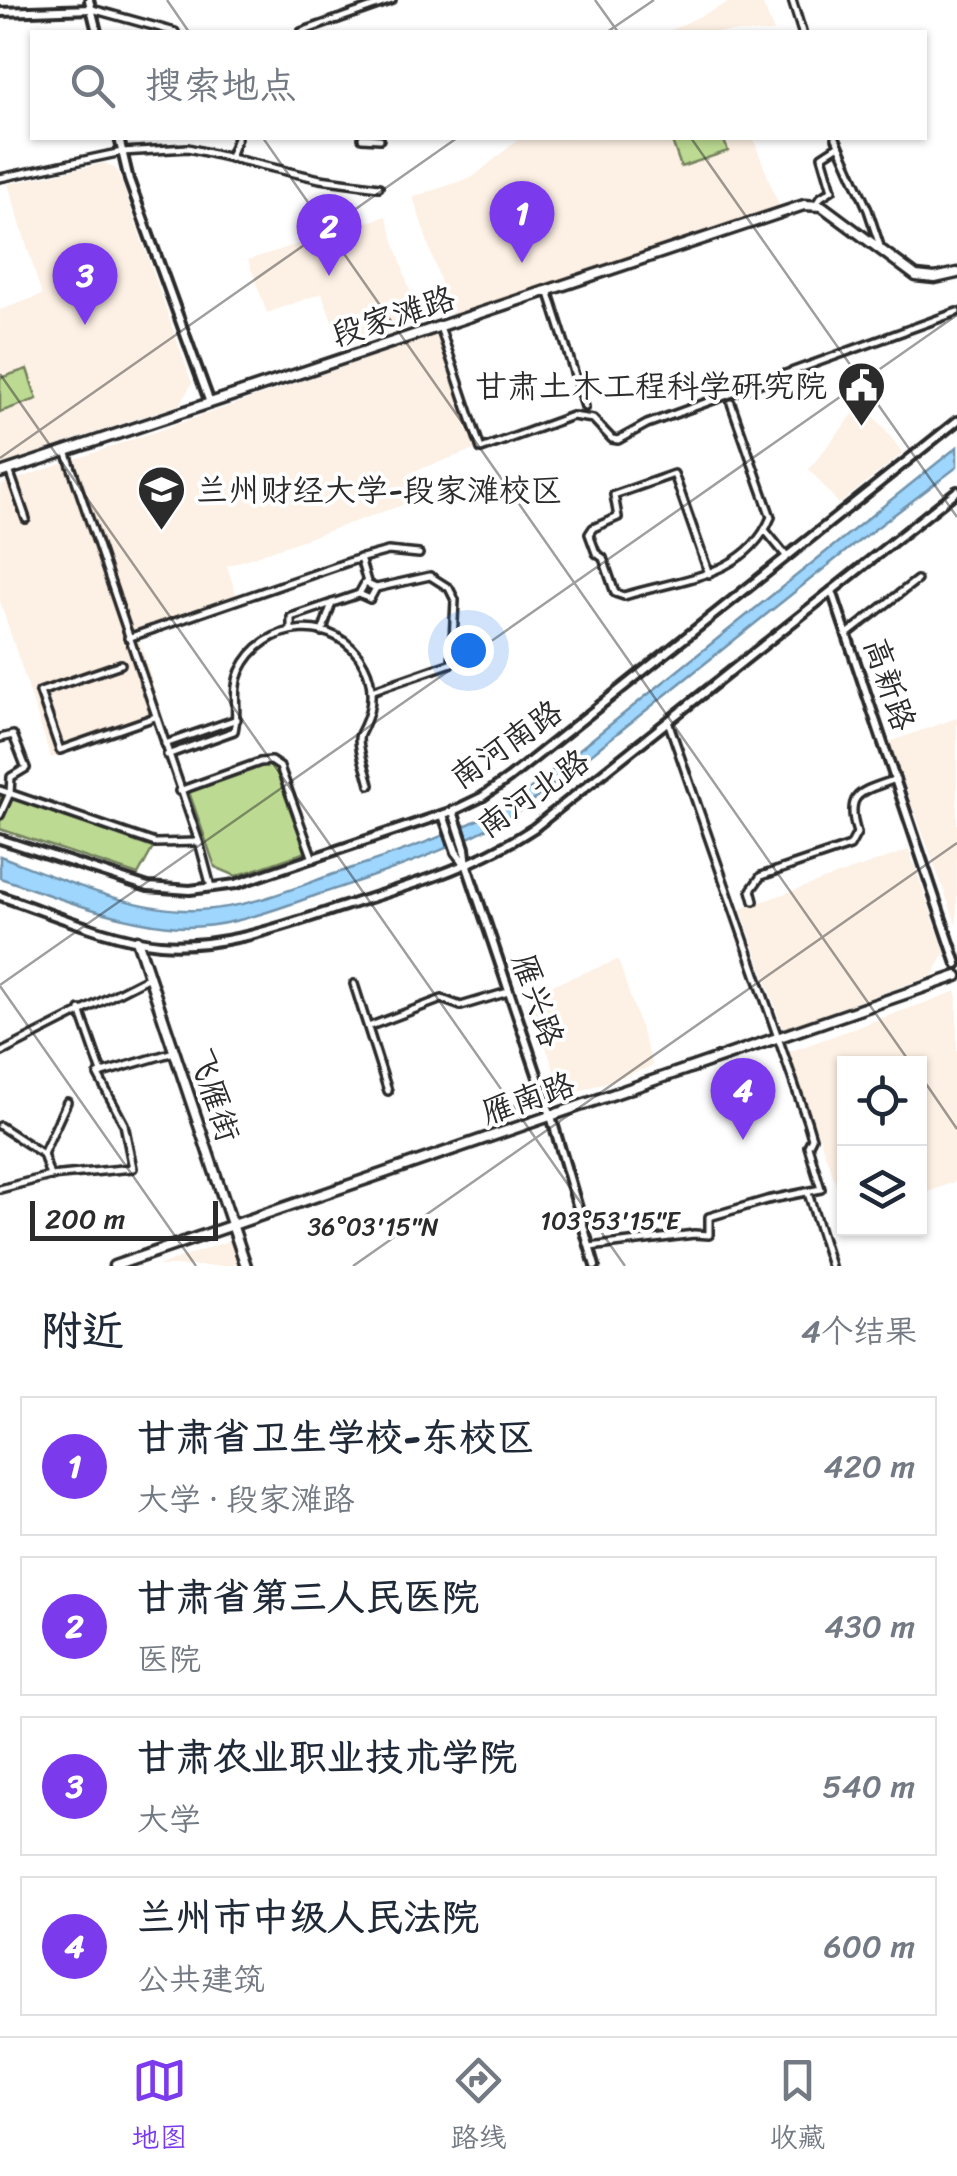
<!DOCTYPE html>
<html lang="zh">
<head>
<meta charset="utf-8">
<style>
	body { margin:0; font-family:Sriracha,"LXGW WenKai TC",sans-serif; background:#f2f2f3; color:#1f2937 }
	.controls { position:absolute; right:30px; bottom:30px; display:grid; overflow:hidden; border-radius:0px; box-shadow:0 2px 8px #0004 }
	.controls button { width:90px; height:90px; display:grid; place-items:center; padding:0; border:0; border-bottom:2px solid #e0e1e3; background:#fff; color:#1f2937; font:50px sans-serif }
	.scale { position:absolute; left:30px; bottom:25px; width:188px; box-sizing:border-box; padding-left:10px; border:5px solid #2b2b2b; border-top:0; font-size:28px; line-height:35px; white-space:nowrap; color:#2b2b2b; -webkit-text-stroke:8px #fff; paint-order:stroke }
	.you { position:absolute; left:468px; top:650px; width:35px; height:35px; margin:-25px; border:8px solid #fff; border-radius:50%; background:#1a73e8; box-shadow:0 0 0 15px #1a73e833 }
	.badge { display:grid; place-items:center; width:65px; height:65px; border-radius:50%; background:#7c3aed; color:#fff; font-size:32px; font-weight:700 }
	.pin { position:absolute; translate:-50% -82px; filter:drop-shadow(0 2px 5px #0008) }
	.pin::after { content:''; position:absolute; top:52px; width:35px; height:30px; background:inherit; clip-path:polygon(0 0,100% 0,50% 100%) }
	.list { margin:0; padding:0; list-style:none }
	h2 { display:flex; justify-content:space-between; align-items:center; height:130px; margin:0; padding:0 40px; font-size:42px }
	h2 small { font-size:32px; font-weight:400; color:#747a83 }
	.list li { display:grid; grid-template-columns:65px 1fr auto; gap:30px; align-items:center; box-sizing:border-box; height:140px; margin:0 20px 20px; padding:0 20px; border:2px solid #e0e1e3; border-radius:0px }
	.list b { display:block; font-size:38px; white-space:nowrap }
	.list p { margin:0; font-size:32px; white-space:nowrap; color:#747a83 }
	.list em { font-size:32px; font-style:normal; color:#747a83 }
	.icon { flex:none; width:55px; height:55px; fill:none; stroke:currentColor; stroke-width:2; stroke-linecap:round; stroke-linejoin:round }
	.map { position:relative; flex:none; width:957px; height:1266px; overflow:hidden }
	.search { position:absolute; background:#fff; box-shadow:0 2px 8px #0004; left:30px; right:30px; top:30px; height:110px; display:flex; align-items:center; gap:25px; box-sizing:border-box; padding:0 35px; border-radius:0px; color:#747a83; font-size:38px }
	.sheet { height:770px; background:#fff }
	nav { display:flex; justify-content:space-around; align-items:center; box-sizing:border-box; height:140px; border-top:2px solid #e0e1e3; background:#fff; font-size:28px; color:#747a83 }
	nav a { display:grid; justify-items:center; gap:5px }
	nav .on { color:#7c3aed }
	.map>svg:first-child { display:block }
	.built { fill:#fdf0e4 }
	.green { fill:#bcda92; stroke:#74825e; stroke-width:2.5 }
	.water { fill:#9ed6fe; stroke:#7092aa; stroke-width:2.5 }
	.lines { fill:none; stroke-linecap:round; stroke-linejoin:round }
	.minor-casing { stroke:#2b2b2b; stroke-width:12 }
	.tertiary-casing { stroke:#2b2b2b; stroke-width:14 }
	.secondary-casing { stroke:#2b2b2b; stroke-width:15 }
	.minor { stroke:#fff; stroke-width:5 }
	.tertiary { stroke:#fff; stroke-width:6 }
	.secondary { stroke:#fff; stroke-width:8 }
	.ticks { fill:none; stroke:#2b2b2b; stroke-width:2.5; stroke-opacity:0.45 }
	.labels { text-anchor:middle; stroke-width:8; stroke-linejoin:round; paint-order:stroke }
	.street-label { font-size:32px; fill:#2b2b2b; stroke:#fff }
	.poi-label { font-size:32px; fill:#2b2b2b; stroke:#fff; text-anchor:end }
	.ticks-label { font-size:25px; text-anchor:middle; fill:#2b2b2b; stroke:#fff; stroke-width:8; stroke-linejoin:round; paint-order:stroke }
</style>
</head>
<body>
<div class="map">
<svg width="957" height="1266" viewBox="0 0 957 1266">
	<rect width="100%" height="100%" fill="#fff"/>
	<filter id="ink" filterUnits="userSpaceOnUse"><feTurbulence type="fractalNoise" baseFrequency=".01" numOctaves="2"/><feDisplacementMap in="SourceGraphic" scale="20" xChannelSelector="R" yChannelSelector="G"/><feConvolveMatrix kernelMatrix="1 2 1 2 8 2 1 2 1" color-interpolation-filters="sRGB"/></filter>
	<g filter="url(#ink)">
		<!-- built -->
		<g class="built">
			<polygon points="734,0 761,0 774,32 667,32"/>
			<polygon points="520,138 753,138 779,206 452,317 413,197 473,177"/>
			<polygon points="105,163 117,170 192,383 180,404 0,465 0,310 42,295 8,184"/>
			<polygon points="386,216 420,322 342,349 322,293 267,313 248,260"/>
			<polygon points="439,334 476,449 409,473 417,500 227,566 236,594 136,629 163,717 51,758 0,601 0,485"/>
			<polygon points="863,402 903,453 839,504 809,469"/>
			<polygon points="957,718 957,926 889,742"/>
			<polygon points="909,850 945,953 933,975 783,1028 741,909"/>
			<polygon points="618,960 653,1066 577,1092 558,1082 528,994"/>
			<polygon points="957,991 957,1181 920,1195 920,1064 844,1064 844,1207 789,1052"/>
			<polygon points="234,1239 243,1266 157,1266"/>
		</g>
		<!-- green -->
		<g class="green">
			<polygon points="671,138 723,138 728,151 681,167"/>
			<polygon points="27,369 37,399 0,412 0,378"/>
			<polygon points="280,760 312,850 236,876 215,867 189,792"/>
			<polygon points="0,794 153,848 138,875 0,829"/>
		</g>
		<!-- water -->
		<path class="water" d="M957,447V467L846,551L521,810C457,848 388,872 317,895C270,911 220,932 169,926C111,920 55,896 0,878V856C58,878 136,913 198,910C244,909 289,890 331,875C397,853 462,833 521,796Z"/>
		<g class="lines">
			<defs>
				<g id="minor">
					<polyline points="792,0 802,32"/>
					<polyline points="92,9 175,32"/>
					<polyline points="301,32 392,0"/>
					<polyline points="362,138 380,139"/>
					<polyline points="836,138 868,210 880,246"/>
					<polyline points="230,157 237,138"/>
					<polyline points="0,178 122,152 188,148 320,179 379,187"/>
					<polyline points="815,205 821,197 832,190 822,156 839,145"/>
					<polyline points="548,290 585,407"/>
					<polyline points="440,327 481,449 572,416 593,419 612,439 618,440 647,424 957,312"/>
					<polyline points="66,451 199,842 211,887"/>
					<polyline points="9,470 26,519"/>
					<polyline points="765,530 787,557"/>
					<polyline points="360,558 367,582"/>
					<path d="M709,574L674,474L614,495L618,517L593,528L589,534L596,553L603,558L615,593L624,596C677,579 746,578 771,517L731,403"/>
					<polyline points="291,628 291,617 359,594 365,583 376,588 370,599 359,594"/>
					<polyline points="322,632 332,603"/>
					<polyline points="846,635 917,580"/>
					<polyline points="128,638 351,561 388,551 419,554"/>
					<polyline points="121,664 40,692 60,750 155,717"/>
					<polyline points="371,691 452,663 455,600 449,588 430,576 376,588"/>
					<polyline points="0,738 13,735 26,768 11,777 10,793 0,815"/>
					<polyline points="165,744 237,719"/>
					<path d="M167,755L234,731C239,711 231,691 240,671C263,620 338,613 364,665C374,684 373,707 364,726C362,731 359,734 359,739C359,753 367,771 370,785"/>
					<polyline points="0,790 155,843 199,842"/>
					<polyline points="179,791 260,762 271,761 280,767 313,859"/>
					<path d="M754,901L751,890L761,876L850,846L857,833C844,791 862,792 896,779"/>
					<polyline points="354,984 388,1091"/>
					<polyline points="368,1027 442,999 461,1006 508,992"/>
					<polyline points="0,1053 149,977"/>
					<polyline points="102,1073 174,1052"/>
					<polyline points="0,1126 43,1154"/>
					<polyline points="50,1176 43,1154 67,1102"/>
					<polyline points="0,1189 50,1176 133,1168 124,1124 98,1075 102,1073 80,1010"/>
					<polyline points="808,1193 831,1266"/>
					<polyline points="590,1247 694,1234 709,1235 709,1217 767,1200 821,1189 808,1146 812,1138 807,1121 669,724"/>
				</g>
				<g id="tertiary">
					<polyline points="89,0 97,32"/>
					<polyline points="0,12 92,9"/>
					<polyline points="119,138 129,180 210,403"/>
					<polyline points="832,591 957,964"/>
					<polyline points="453,811 465,848 467,866 551,1116 595,1266"/>
					<polyline points="443,815 456,852 466,865"/>
					<polyline points="0,839 148,887 190,890 236,884 453,811 482,797 509,778 957,421"/>
					<path d="M0,896C48,912 111,940 160,944C224,949 286,925 345,906C411,885 475,867 534,828L957,491"/>
				</g>
				<g id="secondary">
					<polyline points="0,473 804,205 822,206 916,276 935,278 957,273"/>
					<polyline points="137,940 246,1266"/>
					<polyline points="114,1266 957,976"/>
				</g>
			</defs>
			<!-- minor casing -->
			<use href="#minor" class="minor-casing"/>
			<!-- tertiary casing -->
			<use href="#tertiary" class="tertiary-casing"/>
			<!-- secondary casing -->
			<use href="#secondary" class="secondary-casing"/>
			<!-- minor -->
			<use href="#minor" class="minor"/>
			<!-- tertiary -->
			<use href="#tertiary" class="tertiary"/>
			<!-- secondary -->
			<use href="#secondary" class="secondary"/>
		</g>
	</g>
	<!-- ticks -->
	<path class="ticks" d="M167,0L189,32M595,0L618,32M607,32L654,0M263,138L911,1064M691,138L957,517M0,374L625,1266M0,458L457,138M0,985L957,315M0,986L196,1266M920,1075L957,1129M353,1266L957,843"/>
	<!-- icons -->
	<defs>
		<symbol id="civic-pin" viewBox="-11 -11 22 30"><path d="M0 17L-7.5 6A9.5 9.5 0 1 1 7.5 6Z" fill="#2b2b2b" stroke="#fff"/><path d="M-.6-6.5H3V-4.5H.6V-3L4-1V1h2V6H-6V1h2V-1L-.6-3ZM-1.2 2.5V6h2.4V2.5Z" fill="#fff"/></symbol>
		<symbol id="university-pin" viewBox="-11 -11 22 30"><path d="M0 17L-7.5 6A9.5 9.5 0 1 1 7.5 6Z" fill="#2b2b2b" stroke="#fff"/><path d="M0-5L7-2L0 1L-7-2ZM-4 1L0 2.5L4 1V4Q0 6-4 4Z" fill="#fff"/></symbol>
	</defs>
	<g fill-rule="evenodd">
		<use href="#civic-pin" x="834" y="358" width="55" height="75"/>
		<use href="#university-pin" x="134" y="462" width="55" height="75"/>
	</g>
	<g class="labels">
		<!-- street labels -->
		<g class="street-label">
			<text transform="translate(393 316) rotate(-18)" y="11">段家滩路</text>
			<text transform="translate(890 684) rotate(71)" y="11">高新路</text>
			<text transform="translate(506 744) rotate(-35)" y="11">南河南路</text>
			<text transform="translate(533 793) rotate(-35)" y="11">南河北路</text>
			<text transform="translate(538 1000) rotate(71)" y="11">雁兴路</text>
			<text transform="translate(215 1095) rotate(72)" y="11">飞雁街</text>
			<text transform="translate(528 1098) rotate(-19)" y="11">雁南路</text>
		</g>
		<!-- poi labels -->
		<g class="poi-label">
			<text x="827" y="397">甘肃土木工程科学研究院</text>
			<text x="196" y="501" text-anchor="start">兰州财经大学-段家滩校区</text>
		</g>
	</g>
	<g class="ticks-label">
		<text x="610" y="1229">103°53'15"E</text>
		<text x="373" y="1235">36°03'15"N</text>
	</g>
</svg>
<div class="controls">
<button><svg class="icon" aria-label="locate" viewBox="0 0 24 24"><circle cx="12" cy="12" r="6"/><path d="M12 2v4M12 18v4M2 12h4M18 12h4"/></svg></button>
<button><svg class="icon" aria-label="layers" viewBox="0 0 24 24"><path d="M12 4l9 5-9 5-9-5zM3 14l9 5 9-5"/></svg></button>
</div>
<div class="scale">200 m</div>
<div class="you"></div>
<div class="pin badge" style="left:522px;top:263px">1</div>
<div class="pin badge" style="left:329px;top:276px">2</div>
<div class="pin badge" style="left:85px;top:325px">3</div>
<div class="pin badge" style="left:743px;top:1140px">4</div>
<div class="search"><svg class="icon" aria-label="search" viewBox="0 0 24 24"><circle cx="10" cy="10" r="6"/><path d="M15 15l6 6"/></svg>搜索地点</div>
</div>
<section class="sheet">
<h2>附近<small>4个结果</small></h2>
<ul class="list">
<li><span class="badge">1</span><div><b>甘肃省卫生学校-东校区</b><p>大学 · 段家滩路</p></div><em>420 m</em></li>
<li><span class="badge">2</span><div><b>甘肃省第三人民医院</b><p>医院</p></div><em>430 m</em></li>
<li><span class="badge">3</span><div><b>甘肃农业职业技术学院</b><p>大学</p></div><em>540 m</em></li>
<li><span class="badge">4</span><div><b>兰州市中级人民法院</b><p>公共建筑</p></div><em>600 m</em></li>
</ul>
</section>
<nav>
<a class="on"><svg class="icon" aria-label="map" viewBox="0 0 24 24"><path d="M3 6l6-2 6 2 6-2v14l-6 2-6-2-6 2zM9 4v14M15 6v14"/></svg>地图</a>
<a><svg class="icon" aria-label="directions" viewBox="0 0 24 24"><path d="M12 3l9 9-9 9-9-9zM9 14v-3h6M13 9l2 2-2 2"/></svg>路线</a>
<a><svg class="icon" aria-label="saved" viewBox="0 0 24 24"><path d="M7 4h10v16l-5-4-5 4z"/></svg>收藏</a>
</nav>
</body>
</html>
